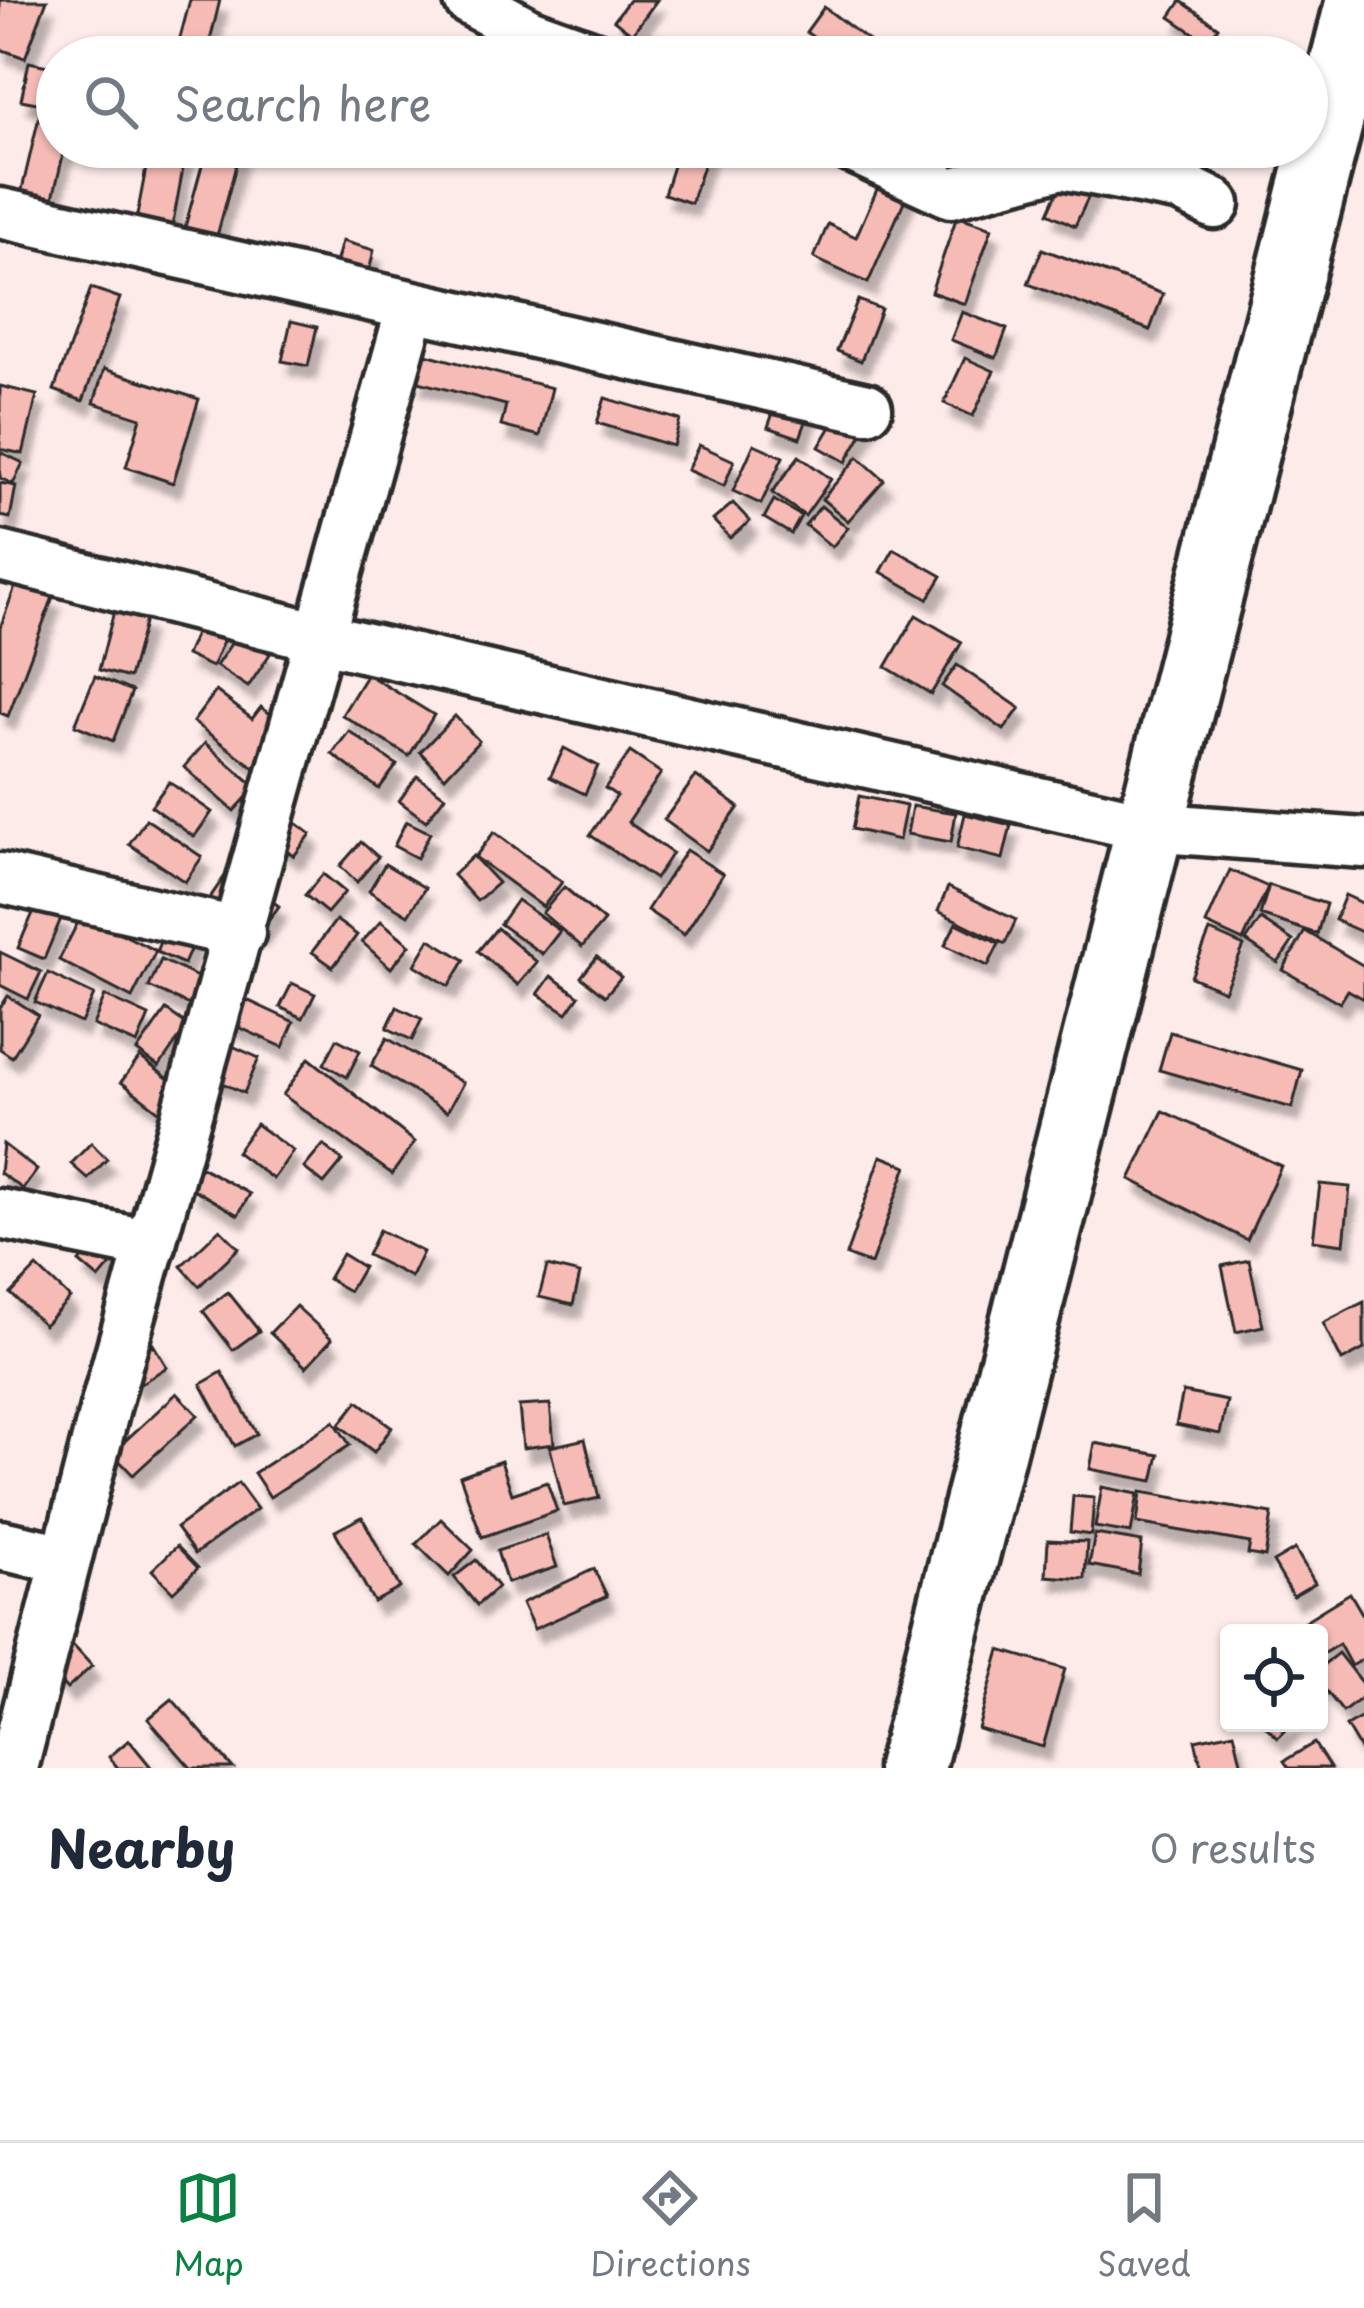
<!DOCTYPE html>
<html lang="en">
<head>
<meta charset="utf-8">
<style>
	body { margin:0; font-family:"Playpen Sans",sans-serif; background:#f6f6f7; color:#1f2937 }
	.controls { position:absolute; right:36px; bottom:36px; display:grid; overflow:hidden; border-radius:12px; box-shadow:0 3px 9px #0004 }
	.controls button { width:108px; height:108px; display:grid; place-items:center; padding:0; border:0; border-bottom:3px solid #e0e1e3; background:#fff; color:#1f2937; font:60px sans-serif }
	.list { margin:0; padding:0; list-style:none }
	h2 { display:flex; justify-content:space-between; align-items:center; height:156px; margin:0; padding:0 48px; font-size:51px }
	h2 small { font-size:39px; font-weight:400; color:#747a83 }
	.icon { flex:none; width:66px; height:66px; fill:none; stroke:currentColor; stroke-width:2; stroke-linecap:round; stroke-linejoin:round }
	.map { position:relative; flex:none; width:1364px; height:1768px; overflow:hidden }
	.search { position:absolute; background:#fff; box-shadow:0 3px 9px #0004; left:36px; right:36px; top:36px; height:132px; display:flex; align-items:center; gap:30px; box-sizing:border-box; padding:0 42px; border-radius:66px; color:#747a83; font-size:45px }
	.sheet { height:372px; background:#fff }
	nav { display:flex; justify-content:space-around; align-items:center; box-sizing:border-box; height:168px; border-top:3px solid #e0e1e3; background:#fff; font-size:33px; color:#747a83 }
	nav a { display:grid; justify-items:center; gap:6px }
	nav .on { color:#0b8043 }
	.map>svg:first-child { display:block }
	.building { fill:#f7bbb6; stroke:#2b2b2b; stroke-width:3; filter:url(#shadow) }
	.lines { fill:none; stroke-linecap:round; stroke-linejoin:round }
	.street-casing { stroke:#2b2b2b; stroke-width:57 }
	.primary-casing { stroke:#2b2b2b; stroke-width:75 }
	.street { stroke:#fff; stroke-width:48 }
	.primary { stroke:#fff; stroke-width:66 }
</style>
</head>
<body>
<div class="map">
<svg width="1364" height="1768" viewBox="0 0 1364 1768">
	<defs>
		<filter id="shadow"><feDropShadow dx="7" dy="13" stdDeviation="3" flood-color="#0004"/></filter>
	</defs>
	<rect width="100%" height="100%" fill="#fdebe9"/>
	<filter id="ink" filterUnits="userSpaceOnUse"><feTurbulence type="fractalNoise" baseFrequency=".00833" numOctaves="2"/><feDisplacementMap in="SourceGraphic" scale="24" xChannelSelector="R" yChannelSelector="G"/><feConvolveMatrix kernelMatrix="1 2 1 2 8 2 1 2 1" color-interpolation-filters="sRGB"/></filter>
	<g filter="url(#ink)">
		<!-- building -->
		<g class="building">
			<polygon points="0,0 47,0 25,58 0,49"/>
			<polygon points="190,0 220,0 206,57 175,57"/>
			<polygon points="629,0 657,0 632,34 614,20"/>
			<polygon points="1181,1 1218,27 1208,43 1170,17"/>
			<polygon points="824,7 873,44 864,57 840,57 806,32"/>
			<polygon points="29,62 57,68 57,147 65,147 52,202 21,194 42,104 21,100"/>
			<polygon points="150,147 187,147 172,228 136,221"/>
			<polygon points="207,147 241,147 217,236 185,227"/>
			<polygon points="679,147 709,147 691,203 664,194"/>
			<polygon points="1067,171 1095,183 1075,226 1048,213"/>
			<polygon points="882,178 909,190 868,283 814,258 828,224 856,237"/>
			<polygon points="957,216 992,228 965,304 931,292"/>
			<polygon points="342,241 374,250 368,276 335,268"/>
			<polygon points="1042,249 1163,294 1150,330 1028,284"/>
			<polygon points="91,288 120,298 83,401 54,390"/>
			<polygon points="858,300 881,309 861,361 837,351"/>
			<polygon points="962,312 1007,329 996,358 951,340"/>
			<polygon points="291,321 317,327 308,366 282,361"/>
			<polygon points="422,353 552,388 540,436 501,426 506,405 415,381"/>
			<polygon points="965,358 994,371 973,416 944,403"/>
			<polygon points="104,369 199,399 173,483 126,467 141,418 94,403"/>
			<polygon points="0,386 37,395 23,454 0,449"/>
			<polygon points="779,396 811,408 800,438 768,427"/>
			<polygon points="605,398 680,420 673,446 597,423"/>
			<polygon points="845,403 871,418 846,462 819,447"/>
			<polygon points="754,444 783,457 761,504 733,491"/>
			<polygon points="699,445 734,461 724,486 687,470"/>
			<polygon points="0,452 23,463 13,484 0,478"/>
			<polygon points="799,456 831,479 805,516 772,493"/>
			<polygon points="858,457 884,480 848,521 822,499"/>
			<polygon points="0,483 16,486 10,518 0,516"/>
			<polygon points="774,500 801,516 791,534 764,518"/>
			<polygon points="733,503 750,521 730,538 713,520"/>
			<polygon points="821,506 848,528 832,547 805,525"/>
			<polygon points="894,549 942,576 928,599 881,572"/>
			<polygon points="16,584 53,597 8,716 0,713 0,628"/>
			<polygon points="114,611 145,620 129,678 99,670"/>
			<polygon points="916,615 962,642 931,694 886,667"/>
			<polygon points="200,622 226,634 212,667 186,655"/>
			<polygon points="239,632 270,654 248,687 216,666"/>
			<polygon points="957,665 1020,708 1004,730 942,686"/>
			<polygon points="367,674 434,715 409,756 342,715"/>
			<polygon points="95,676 132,691 113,741 75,725"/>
			<polygon points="216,691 252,719 261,707 295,732 263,774 193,722"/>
			<polygon points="455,716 479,741 445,777 420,752"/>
			<polygon points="349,731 397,765 379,789 332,754"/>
			<polygon points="205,743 256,787 234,811 184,767"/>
			<polygon points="564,748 598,766 585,794 550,777"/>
			<polygon points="630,752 661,773 628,822 672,853 655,879 590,835 617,796 605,788"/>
			<polygon points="417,776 445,796 426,821 399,801"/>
			<polygon points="696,776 739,807 707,851 664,820"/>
			<polygon points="169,782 212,812 194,837 151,806"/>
			<polygon points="859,796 906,806 899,840 852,829"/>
			<polygon points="273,805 311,834 294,856 256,827"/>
			<polygon points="912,806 956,813 951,842 907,834"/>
			<polygon points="965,814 1011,825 1003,859 957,848"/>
			<polygon points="146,819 202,857 185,882 129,844"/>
			<polygon points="406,821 430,833 417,858 394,846"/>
			<polygon points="494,832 562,882 543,907 475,857"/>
			<polygon points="361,842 378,857 357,882 340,866"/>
			<polygon points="686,850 723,874 684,935 647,910"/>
			<polygon points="473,856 498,883 477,901 453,875"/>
			<polygon points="385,864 425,888 408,915 369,891"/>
			<polygon points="229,870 279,906 259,934 209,899"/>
			<polygon points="1230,870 1268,887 1243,941 1206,924"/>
			<polygon points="323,874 345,892 327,913 305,895"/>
			<polygon points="1269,885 1326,904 1317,934 1260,915"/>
			<polygon points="564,887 604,921 582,947 542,913"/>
			<polygon points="948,887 1016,920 1005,944 938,911"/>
			<polygon points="1345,895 1364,904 1364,933 1335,920"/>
			<polygon points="517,900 560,931 542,954 500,924"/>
			<polygon points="87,904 108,927 156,951 132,998 59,960"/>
			<polygon points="36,906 62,916 44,959 18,948"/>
			<polygon points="174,906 204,918 184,964 156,952"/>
			<polygon points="1261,919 1293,941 1278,963 1246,941"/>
			<polygon points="336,920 357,935 333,967 312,952"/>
			<polygon points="381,921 410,945 391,968 362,942"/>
			<polygon points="956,923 999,944 988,966 945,945"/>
			<polygon points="497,928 537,962 518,985 478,951"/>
			<polygon points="1210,931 1244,946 1224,991 1191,977"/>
			<polygon points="1305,931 1364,966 1364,999 1348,990 1340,1003 1283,970"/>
			<polygon points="430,939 465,960 449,986 415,965"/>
			<polygon points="0,952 41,972 28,999 0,985"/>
			<polygon points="597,957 621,977 605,996 581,977"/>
			<polygon points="161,960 294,1022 283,1047 149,987"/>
			<polygon points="48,973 94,995 81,1023 35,1002"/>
			<polygon points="551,976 579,996 567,1013 538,994"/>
			<polygon points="292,983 315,994 303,1018 280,1007"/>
			<polygon points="8,996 38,1015 12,1057 0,1049 0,1008"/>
			<polygon points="105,996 149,1016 137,1044 93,1025"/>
			<polygon points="397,1007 422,1019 412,1040 387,1028"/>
			<polygon points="166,1010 188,1025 159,1067 137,1051"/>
			<polygon points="1170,1032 1302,1070 1292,1108 1159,1070"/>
			<polygon points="387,1038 463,1083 447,1112 371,1066"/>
			<polygon points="217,1039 259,1058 244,1093 201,1073"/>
			<polygon points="337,1039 360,1051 347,1077 324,1064"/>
			<polygon points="140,1057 187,1093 168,1118 121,1082"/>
			<polygon points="309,1058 415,1142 392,1174 283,1095"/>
			<polygon points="1163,1111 1281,1166 1247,1240 1130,1179"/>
			<polygon points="256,1124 293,1151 273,1179 236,1152"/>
			<polygon points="91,1143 107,1159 88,1179 71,1164"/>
			<polygon points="3,1144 37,1170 23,1189 0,1173"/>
			<polygon points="323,1145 343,1161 324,1184 304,1168"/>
			<polygon points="881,1156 907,1166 871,1264 846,1255"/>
			<polygon points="201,1167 250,1194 238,1215 190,1187"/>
			<polygon points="1320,1184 1350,1187 1344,1244 1313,1240"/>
			<polygon points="220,1229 239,1248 199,1286 181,1266"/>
			<polygon points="379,1230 423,1252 411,1277 367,1255"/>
			<polygon points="100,1236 121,1253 99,1279 79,1262"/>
			<polygon points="342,1254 363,1267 349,1291 328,1279"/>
			<polygon points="1249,1260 1263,1326 1236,1332 1222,1266"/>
			<polygon points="547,1266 580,1274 573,1305 539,1297"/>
			<polygon points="37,1267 70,1298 44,1325 11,1294"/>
			<polygon points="228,1292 259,1331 233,1350 203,1311"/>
			<polygon points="1364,1302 1364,1349 1342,1361 1323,1323"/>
			<polygon points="296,1306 332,1339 306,1367 270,1333"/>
			<polygon points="153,1344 167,1367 137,1386 123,1363"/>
			<polygon points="222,1372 257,1434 235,1446 201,1384"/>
			<polygon points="1183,1392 1227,1401 1220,1434 1176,1425"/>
			<polygon points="177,1393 198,1415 133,1475 112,1453"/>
			<polygon points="358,1401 392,1427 374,1452 339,1425"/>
			<polygon points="550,1404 554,1444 523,1448 519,1406"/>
			<polygon points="334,1421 350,1445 270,1497 254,1473"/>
			<polygon points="585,1439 599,1498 564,1506 550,1447"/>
			<polygon points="1095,1443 1159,1455 1153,1481 1090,1469"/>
			<polygon points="501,1461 512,1494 547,1482 557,1511 482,1537 460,1476"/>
			<polygon points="238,1483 257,1509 195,1554 176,1528"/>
			<polygon points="1102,1487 1138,1494 1131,1533 1095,1527"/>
			<polygon points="1141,1492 1272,1514 1265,1557 1248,1554 1250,1543 1137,1523"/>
			<polygon points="1073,1496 1094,1498 1091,1535 1070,1532"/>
			<polygon points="362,1517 400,1588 374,1602 335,1531"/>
			<polygon points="441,1519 473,1550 449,1576 416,1544"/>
			<polygon points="1095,1534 1142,1542 1138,1574 1089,1565"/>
			<polygon points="546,1535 557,1567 507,1583 497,1551"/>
			<polygon points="1048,1540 1087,1542 1085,1579 1046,1576"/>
			<polygon points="177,1546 198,1568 173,1592 152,1570"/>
			<polygon points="1295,1549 1315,1583 1293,1596 1273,1562"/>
			<polygon points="476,1560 498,1587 477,1605 454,1577"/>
			<polygon points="594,1569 607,1596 534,1629 522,1603"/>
			<polygon points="1350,1593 1364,1617 1364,1658 1351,1666 1339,1644 1319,1656 1319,1633 1298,1633 1295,1627"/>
			<polygon points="69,1641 92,1666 67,1689 44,1664"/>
			<polygon points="1000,1650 1065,1669 1043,1747 978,1729"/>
			<polygon points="1338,1653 1364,1686 1364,1696 1343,1712 1319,1682 1319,1668"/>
			<polygon points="172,1699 233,1768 191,1768 148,1719"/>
			<polygon points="1364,1716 1364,1756 1346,1726"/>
			<polygon points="1262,1723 1293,1723 1278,1738"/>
			<polygon points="1234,1732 1242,1766 1202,1768 1195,1740"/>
			<polygon points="129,1740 151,1767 151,1768 118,1768 109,1757"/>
			<polygon points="1314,1743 1330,1768 1289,1768 1284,1761"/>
		</g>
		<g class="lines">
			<defs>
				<g id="street">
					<polyline points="469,0 529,33 596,57"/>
					<polyline points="851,147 951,193 1061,164 1181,187 1215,204"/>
					<polyline points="0,213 867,408"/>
					<polyline points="0,556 323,638 1148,827 1364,843"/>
					<polyline points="0,878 240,933"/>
					<polyline points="0,1214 151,1245"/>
					<polyline points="0,1545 66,1559"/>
					<polyline points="13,1768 105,1408 411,308"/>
				</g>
				<polyline id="primary" points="911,1768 1360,0"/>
			</defs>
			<!-- street casing -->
			<use href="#street" class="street-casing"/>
			<!-- primary casing -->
			<use href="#primary" class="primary-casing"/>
			<!-- street -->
			<use href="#street" class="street"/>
			<!-- primary -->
			<use href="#primary" class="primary"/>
		</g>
	</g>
</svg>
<div class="controls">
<button><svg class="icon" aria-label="locate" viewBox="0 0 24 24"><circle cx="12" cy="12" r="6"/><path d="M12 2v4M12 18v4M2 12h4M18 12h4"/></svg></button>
</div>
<div class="search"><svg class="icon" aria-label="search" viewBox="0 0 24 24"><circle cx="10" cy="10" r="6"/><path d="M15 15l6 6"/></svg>Search here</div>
</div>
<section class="sheet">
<h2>Nearby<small>0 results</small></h2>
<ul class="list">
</ul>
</section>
<nav>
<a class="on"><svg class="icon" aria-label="map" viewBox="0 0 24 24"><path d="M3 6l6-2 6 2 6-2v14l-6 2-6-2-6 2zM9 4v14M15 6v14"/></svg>Map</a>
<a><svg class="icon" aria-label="directions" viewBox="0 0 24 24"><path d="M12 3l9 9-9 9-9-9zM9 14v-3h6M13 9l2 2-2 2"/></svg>Directions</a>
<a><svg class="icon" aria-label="saved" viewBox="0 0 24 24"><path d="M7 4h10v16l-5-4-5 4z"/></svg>Saved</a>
</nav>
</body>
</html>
